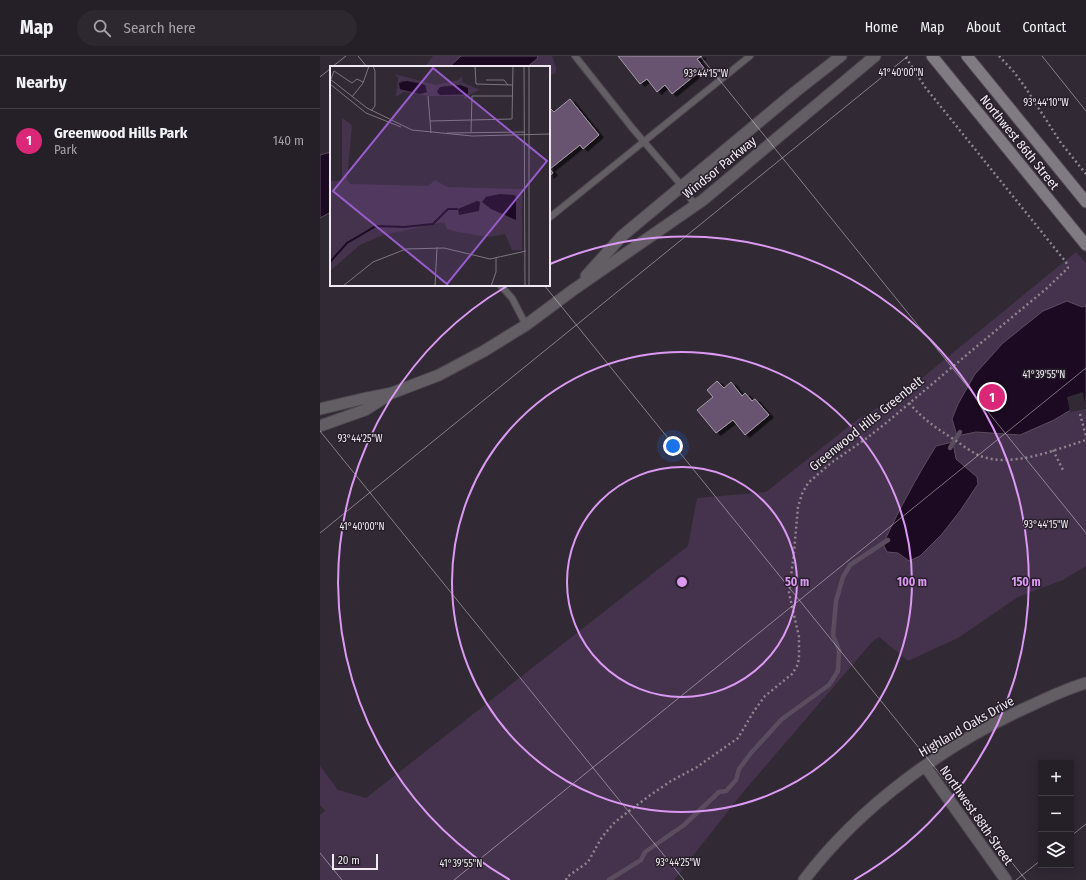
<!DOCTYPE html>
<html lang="en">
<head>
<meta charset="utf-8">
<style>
	body { margin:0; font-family:"Fira Sans Condensed",sans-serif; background:#2d272f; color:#f1f3f6 }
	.controls { position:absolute; right:12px; bottom:12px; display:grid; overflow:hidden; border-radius:0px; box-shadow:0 2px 10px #0003 }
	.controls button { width:36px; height:36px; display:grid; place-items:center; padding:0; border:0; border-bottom:1px solid #423d44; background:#251f27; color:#f1f3f6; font:20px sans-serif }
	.scale { position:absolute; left:12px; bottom:10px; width:46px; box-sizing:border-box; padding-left:4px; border:2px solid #efeaf1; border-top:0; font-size:11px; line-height:14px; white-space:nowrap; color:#efeaf1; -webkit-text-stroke:3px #271f2a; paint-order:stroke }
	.you { position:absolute; left:353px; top:390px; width:14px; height:14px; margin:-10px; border:3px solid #fff; border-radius:50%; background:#1a73e8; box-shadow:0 0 0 6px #1a73e833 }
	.badge { display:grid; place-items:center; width:26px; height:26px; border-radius:50%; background:#db2777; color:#fff; font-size:13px; font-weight:700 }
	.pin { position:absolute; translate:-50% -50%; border:2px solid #fff; box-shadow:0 1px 4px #0006 }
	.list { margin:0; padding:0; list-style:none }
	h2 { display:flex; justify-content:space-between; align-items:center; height:52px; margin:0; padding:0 16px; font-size:17px }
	h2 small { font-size:13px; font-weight:400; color:#a3a2a7 }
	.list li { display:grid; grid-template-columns:26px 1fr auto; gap:12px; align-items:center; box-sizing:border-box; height:64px; padding:0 16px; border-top:1px solid #423d44 }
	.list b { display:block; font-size:15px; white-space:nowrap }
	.list p { margin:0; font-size:13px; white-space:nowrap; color:#a3a2a7 }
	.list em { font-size:13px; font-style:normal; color:#a3a2a7 }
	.icon { flex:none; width:22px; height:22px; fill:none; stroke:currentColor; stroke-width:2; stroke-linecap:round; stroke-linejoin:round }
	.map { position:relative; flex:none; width:766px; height:824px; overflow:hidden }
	header { display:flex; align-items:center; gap:24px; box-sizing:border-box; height:56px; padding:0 20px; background:#251f27; border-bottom:1px solid #423d44 }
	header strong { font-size:19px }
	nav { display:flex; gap:22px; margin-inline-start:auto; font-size:14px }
	.search { width:280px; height:36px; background:#2d272f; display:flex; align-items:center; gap:10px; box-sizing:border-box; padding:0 14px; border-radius:22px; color:#a3a2a7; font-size:15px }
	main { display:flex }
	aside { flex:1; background:#251f27 }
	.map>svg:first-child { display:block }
	.green { fill:#45324c }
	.water { fill:#1b0a21; stroke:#5b4d5f }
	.pier { fill:#312934 }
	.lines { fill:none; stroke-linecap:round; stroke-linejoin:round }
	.stream { stroke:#5b4d5f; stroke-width:4.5 }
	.building { fill:#685370; stroke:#a79caa; filter:url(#shadow) }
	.service-casing { stroke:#4c444e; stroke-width:8 }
	.minor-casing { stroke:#4c444e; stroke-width:13 }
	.secondary-casing { stroke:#4c444e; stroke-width:13 }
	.path { stroke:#8c858e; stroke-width:2.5; stroke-dasharray:2 3; stroke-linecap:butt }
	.service { stroke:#625e64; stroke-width:6 }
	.minor { stroke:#625e64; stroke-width:11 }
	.secondary { stroke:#807a83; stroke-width:11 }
	.ticks { fill:none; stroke:#efeaf1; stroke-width:1; stroke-opacity:0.45 }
	.ring { fill:none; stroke:#dc99f4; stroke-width:2 }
	.labels { text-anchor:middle; stroke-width:3; stroke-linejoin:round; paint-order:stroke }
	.street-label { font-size:13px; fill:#efeaf1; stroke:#271f2a }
	.inset-river { fill:none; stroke:#1b0a21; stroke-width:2 }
	.inset-road { fill:none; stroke:#7d7680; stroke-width:1 }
	.view { fill:#985ccc; fill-opacity:0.15; stroke:#985ccc; stroke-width:2 }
	.inset-edge { fill:none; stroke:#efeaf1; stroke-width:2 }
	.ticks-label { font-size:10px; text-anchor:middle; fill:#efeaf1; stroke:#271f2a; stroke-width:3; stroke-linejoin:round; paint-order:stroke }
	.centre { fill:#dc99f4; stroke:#271f2a; stroke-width:2 }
	.ring-label { font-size:12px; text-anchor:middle; font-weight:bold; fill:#dc99f4; stroke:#271f2a; stroke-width:3; stroke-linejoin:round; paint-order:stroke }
</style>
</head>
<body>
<header>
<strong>Map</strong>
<div class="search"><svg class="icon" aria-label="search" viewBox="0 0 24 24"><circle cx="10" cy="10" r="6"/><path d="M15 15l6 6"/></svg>Search here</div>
<nav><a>Home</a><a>Map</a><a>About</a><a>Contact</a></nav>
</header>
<main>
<aside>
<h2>Nearby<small></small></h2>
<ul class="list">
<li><span class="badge">1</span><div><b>Greenwood Hills Park</b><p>Park</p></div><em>140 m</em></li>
</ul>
</aside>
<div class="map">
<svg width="766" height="824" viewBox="0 0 766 824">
	<defs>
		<filter id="shadow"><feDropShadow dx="4.5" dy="2.5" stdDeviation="0" flood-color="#0009"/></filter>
	</defs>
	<rect width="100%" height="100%" fill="#312934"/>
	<!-- green -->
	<g class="green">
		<polygon points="113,0 141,0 129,11 105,11"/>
		<polygon points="218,0 232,0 236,11 236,17 229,20 229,11 207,11 217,3"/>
		<polygon points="756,196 766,207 766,510 743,524 698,541 638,582 588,605 559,581 553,585 424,735 354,824 0,824 0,759 5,755 0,749 0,710 18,734 46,742 368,490 377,442 446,436 538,363 573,343 575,344"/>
	</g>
	<!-- water -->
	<g class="water">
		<polygon points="141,0 218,0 217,3 207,11 129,11"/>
		<polygon points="11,96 11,156 0,162 0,99"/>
		<polygon points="747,245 762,251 766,250 766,350 749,355 734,364 700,379 656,376 637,380 632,363 638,348 655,318 683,287 723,255"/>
		<path d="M633,386L636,403L657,421L658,428L640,455L622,478L600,500L589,505L578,497L567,496L563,488C579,454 596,422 616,390Z"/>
	</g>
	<!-- pier -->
	<polygon class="pier" points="763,336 766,353 750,356 747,341"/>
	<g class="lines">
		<!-- stream -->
		<g class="stream">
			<polyline points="630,392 640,376"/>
			<polyline points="289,824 321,804 325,796 364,769 399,736 406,735 416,724 419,713 431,697 462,663 509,629 518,615 519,594 513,579 516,545 523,521 530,509 568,484"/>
		</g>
	</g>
	<!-- building -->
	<g class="building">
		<polygon points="298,0 382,0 377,3 384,12 352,38 345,29 337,36 327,23 320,28"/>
		<polygon points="250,43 279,79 263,93 260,89 230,113 233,117 229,120 229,51 234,56"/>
		<polygon points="397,325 404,332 411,326 422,340 425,337 432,345 435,343 449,359 425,379 413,364 396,377 377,354 393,341 387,334"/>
	</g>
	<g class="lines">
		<defs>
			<g id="service">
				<polyline points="255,0 313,73 362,130 375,149"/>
				<polyline points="229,162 430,0"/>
				<polyline points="180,229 192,242 206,269"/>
			</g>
			<g id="minor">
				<polyline points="266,220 302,180 475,36 521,0"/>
				<polyline points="0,353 42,343 72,337 119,319 164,295 206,269 253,234 383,144 555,0"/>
				<polyline points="0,370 45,354 67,340"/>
				<polyline points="605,710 686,824"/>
				<path d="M484,824C540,750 625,688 710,650C729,641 746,633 766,627"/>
			</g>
			<g id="secondary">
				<polyline points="612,0 766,189"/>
				<polyline points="647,0 766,146"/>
			</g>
		</defs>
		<!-- service casing -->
		<use href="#service" class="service-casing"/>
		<!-- minor casing -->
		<use href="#minor" class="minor-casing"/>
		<!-- secondary casing -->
		<use href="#secondary" class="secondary-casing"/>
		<!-- path -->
		<g class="path">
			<polyline points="679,0 694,16 705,31 741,87 766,118"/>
			<path d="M589,347C604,364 616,372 635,384C642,389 650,395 658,399C690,413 734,394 766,384"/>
			<polyline points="760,358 766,380"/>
			<polyline points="733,394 744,416"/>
			<polyline points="246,824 247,821 268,806 282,781 294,767 309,755 329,740 351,725 377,711 418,682 434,655 445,640 472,618 477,610 479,603 479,581 469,537 474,496 478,451 482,438 488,427 511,407 547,382 566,367 656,291 726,233 748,212 746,206 741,200 605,31 585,0"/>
		</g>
		<!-- service -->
		<use href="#service" class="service"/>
		<!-- minor -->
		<use href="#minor" class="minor"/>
		<!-- secondary -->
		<use href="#secondary" class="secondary"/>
	</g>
	<!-- ticks -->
	<path class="ticks" d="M38,0L47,11M380,0L766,477M722,0L766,55M12,11L26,0M0,21L11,12M224,229L706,824M0,375L364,824M0,477L588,0M751,780L766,768M0,797L22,824M134,824L766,312M696,824L721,804"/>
	<!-- distance rings -->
	<g class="ring">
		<circle cx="362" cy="526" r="115"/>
		<circle cx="362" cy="526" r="230"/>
		<path d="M190 824A344 344 0 0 1 187 230M230 208A344 344 0 0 1 534 824"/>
	</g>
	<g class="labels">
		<!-- street labels -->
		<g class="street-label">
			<text transform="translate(700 86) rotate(51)" y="5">Northwest 86th Street</text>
			<text transform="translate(399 111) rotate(-39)" y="5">Windsor Parkway</text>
			<text transform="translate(546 367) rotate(-39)" y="5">Greenwood Hills Greenbelt</text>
			<text transform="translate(646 670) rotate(-30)" y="5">Highland Oaks Drive</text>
			<text transform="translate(657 759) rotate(55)" y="5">Northwest 88th Street</text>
		</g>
	</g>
	<!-- overview -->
	<g transform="translate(10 10)">
		<rect width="220" height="220" fill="#312934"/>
		<path d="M65,8L106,19L128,14L132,10V16L150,24L139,29L136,33L133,30H99L74,26L66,31L68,12ZM71,15L88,16L97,21L90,28L70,23ZM130,19L135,29H110L107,24L114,20ZM12,52L22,59L17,114L20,118L98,120L105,114L117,121L192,123V184H182L175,168L159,171L128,166L117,163L114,156L53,169L30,179L0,205V115H12Z" fill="#45324c" fill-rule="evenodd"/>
		<path d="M77,15L95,19L97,26L90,28L70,23L69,17ZM130,19L138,22V28L110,29L107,26L110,21ZM170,128L184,129L188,133L186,134V154L161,143L152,136L156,131ZM147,135L150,136L149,145L129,149L128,143Z" fill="#1b0a21"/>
		<path class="inset-river" d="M0,196L17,177L46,160L74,161L103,158L118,143H128"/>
		<path class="inset-road" d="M145,0L146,18L183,19M194,0L195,220M199,0V220M0,13L37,42L82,64L142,70L220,68M1,13L4,5L22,17L27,13L33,16M156,14H174L178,19M0,18L36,47L71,61M98,30L101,67M22,31L33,17L39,0M41,45L45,40V5L43,0M100,55L182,53L183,0M141,66L142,30H183M117,67L195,66M13,220L43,196L76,183L114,182L160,193L196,185M105,220L107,181M161,220L166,206V192"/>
		<path class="view" d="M103,2L217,95L117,218L3,125Z"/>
		<rect width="220" height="220" class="inset-edge"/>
	</g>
	<g class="ticks-label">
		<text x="581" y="20">41°40'00"N</text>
		<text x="386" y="21">93°44'15"W</text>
		<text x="726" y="50">93°44'10"W</text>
		<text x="724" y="322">41°39'55"N</text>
		<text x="40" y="386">93°44'25"W</text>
		<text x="726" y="472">93°44'15"W</text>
		<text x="42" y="474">41°40'00"N</text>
		<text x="358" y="810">93°44'25"W</text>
		<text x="141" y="811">41°39'55"N</text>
	</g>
	<circle cx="362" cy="526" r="6" class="centre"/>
	<g class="ring-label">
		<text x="477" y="530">50 m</text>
		<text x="592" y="530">100 m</text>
		<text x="706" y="530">150 m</text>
	</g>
</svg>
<div class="controls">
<button>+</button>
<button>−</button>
<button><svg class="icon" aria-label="layers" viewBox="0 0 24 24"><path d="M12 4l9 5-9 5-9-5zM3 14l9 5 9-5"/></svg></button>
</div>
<div class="scale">20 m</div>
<div class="you"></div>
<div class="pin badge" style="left:672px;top:341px">1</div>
</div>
</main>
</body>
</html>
